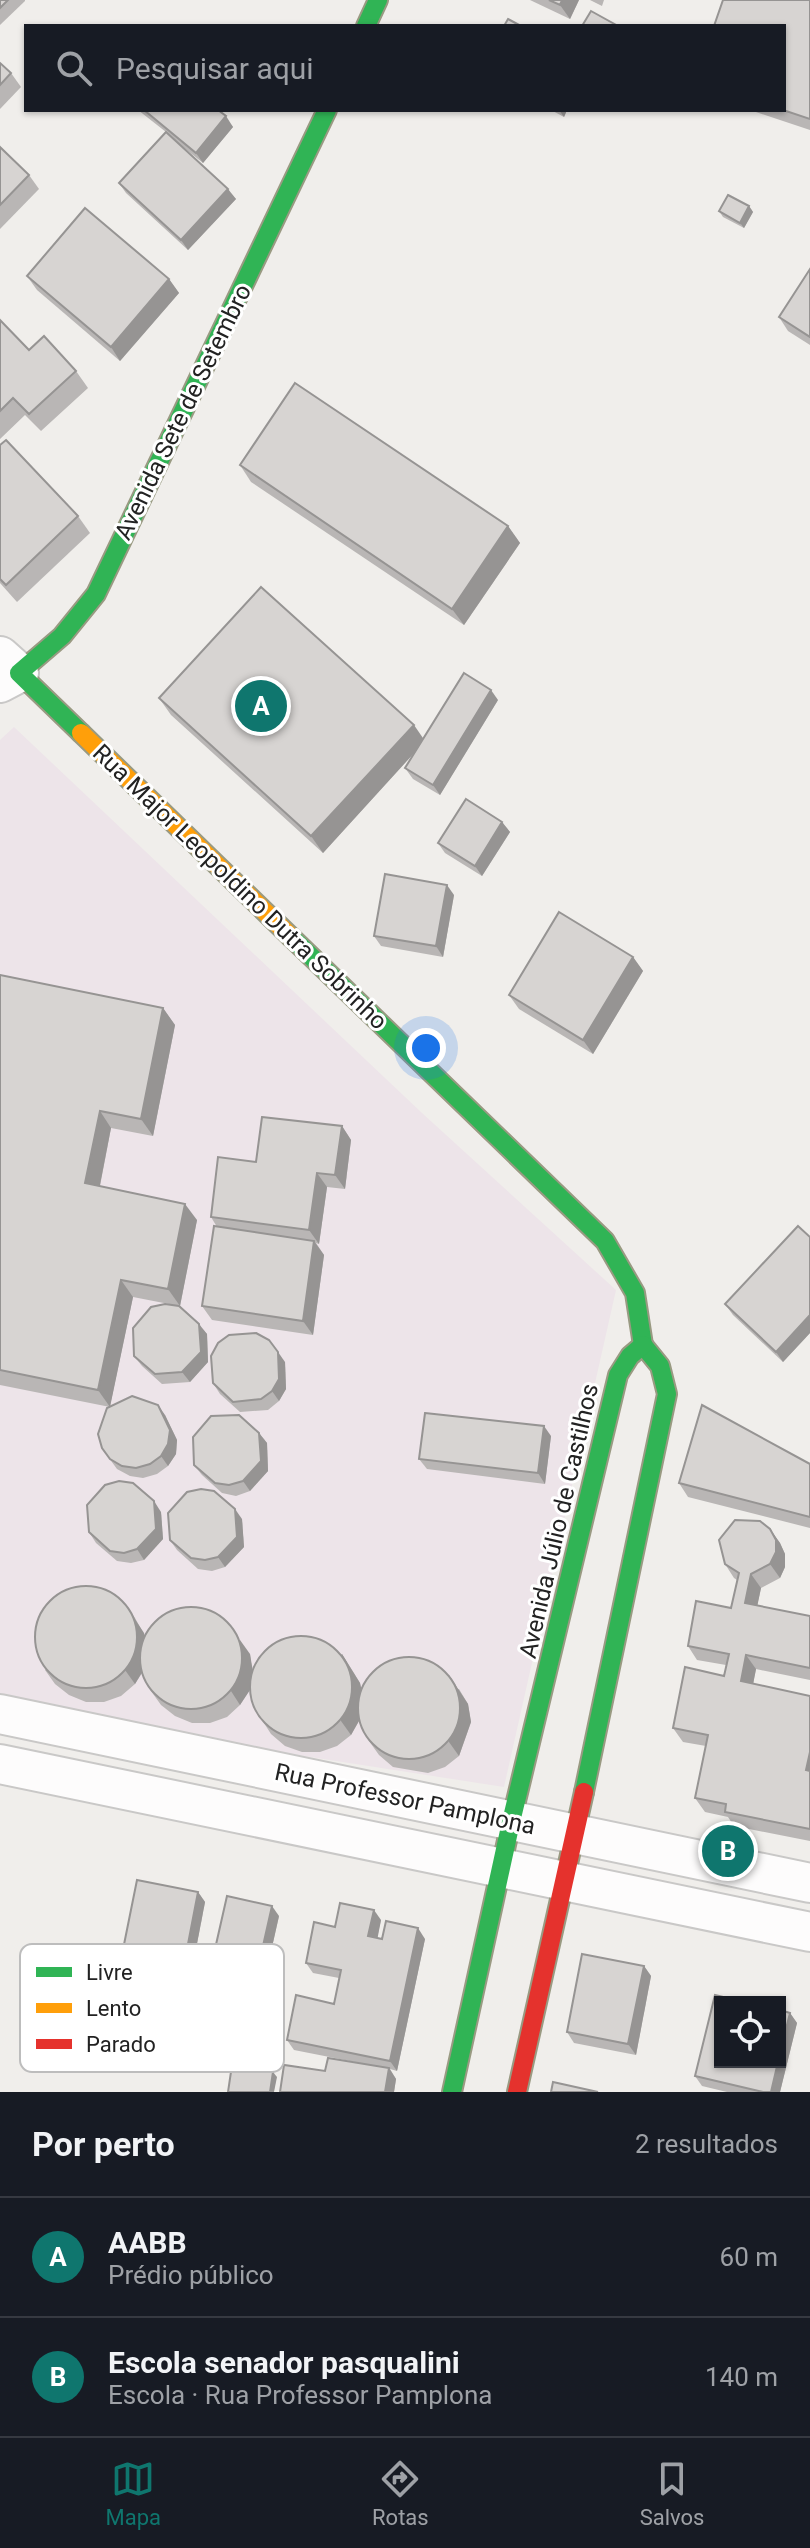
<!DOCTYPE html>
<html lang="pt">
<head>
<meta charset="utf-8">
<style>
	body { margin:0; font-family:Roboto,sans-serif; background:#20242c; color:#f1f3f6 }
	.controls { position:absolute; right:24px; bottom:24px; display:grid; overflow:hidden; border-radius:0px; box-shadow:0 2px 6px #0004 }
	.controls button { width:72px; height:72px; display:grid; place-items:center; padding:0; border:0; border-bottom:2px solid #363941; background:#171b24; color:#f1f3f6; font:40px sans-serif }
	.you { position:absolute; left:426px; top:1048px; width:28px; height:28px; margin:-20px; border:6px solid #fff; border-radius:50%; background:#1a73e8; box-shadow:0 0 0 12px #1a73e833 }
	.badge { display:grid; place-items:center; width:52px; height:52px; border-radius:50%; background:#0f766e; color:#fff; font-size:26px; font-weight:700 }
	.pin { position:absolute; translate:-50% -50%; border:4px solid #fff; box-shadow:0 2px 8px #0006 }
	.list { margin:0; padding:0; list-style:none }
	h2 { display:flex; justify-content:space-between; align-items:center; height:104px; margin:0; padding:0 32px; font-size:34px }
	h2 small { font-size:26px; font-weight:400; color:#9ea1a6 }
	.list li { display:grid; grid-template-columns:52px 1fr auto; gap:24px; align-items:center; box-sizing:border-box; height:120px; padding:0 32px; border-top:2px solid #363941 }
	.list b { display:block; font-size:30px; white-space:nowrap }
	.list p { margin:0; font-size:26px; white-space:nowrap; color:#9ea1a6 }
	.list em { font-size:26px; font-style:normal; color:#9ea1a6 }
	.icon { flex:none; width:44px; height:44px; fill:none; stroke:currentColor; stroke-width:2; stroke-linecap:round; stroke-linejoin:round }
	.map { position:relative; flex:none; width:810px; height:2092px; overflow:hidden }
	.search { position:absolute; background:#171b24; box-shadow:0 2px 6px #0004; left:24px; right:24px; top:24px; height:88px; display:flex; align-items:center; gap:20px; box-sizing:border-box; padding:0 28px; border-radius:0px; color:#9ea1a6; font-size:30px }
	.sheet { height:344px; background:#171b24 }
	nav { display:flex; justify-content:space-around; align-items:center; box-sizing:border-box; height:112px; border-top:2px solid #363941; background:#171b24; font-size:22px; color:#9ea1a6 }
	nav a { display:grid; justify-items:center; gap:4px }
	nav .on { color:#0f766e }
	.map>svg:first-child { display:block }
	.industrial { fill:#ede4e9 }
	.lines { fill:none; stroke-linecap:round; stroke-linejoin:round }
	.street-casing { stroke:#c9c8c7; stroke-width:42 }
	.fast-casing { stroke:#999a82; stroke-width:22 }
	.slow-casing { stroke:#999a82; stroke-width:22 }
	.jam-casing { stroke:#999a82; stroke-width:22 }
	.street { stroke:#fdfcfc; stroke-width:38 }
	.fast { stroke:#30b455; stroke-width:18 }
	.slow { stroke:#ff9f0a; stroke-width:18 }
	.jam { stroke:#e5322d; stroke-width:18 }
	.wall { fill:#b9b6b5 }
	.shaded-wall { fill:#969493 }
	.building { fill:#d7d4d2; stroke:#969493; stroke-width:2 }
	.labels { text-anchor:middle; stroke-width:6; stroke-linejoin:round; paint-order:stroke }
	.street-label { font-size:24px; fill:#222; stroke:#fff }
	.key { fill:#fff; stroke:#bdbdbd; stroke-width:2 }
	.key-label { font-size:22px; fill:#222 }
</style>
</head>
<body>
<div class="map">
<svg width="810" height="2092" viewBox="0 0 810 2092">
	<rect width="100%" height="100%" fill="#f0eeeb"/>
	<!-- industrial -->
	<polygon class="industrial" points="14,727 422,1113 616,1290 504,1787 77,1721 0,1703 0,740"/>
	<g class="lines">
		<defs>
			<g id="street">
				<polyline points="0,656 19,673 0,683"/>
				<polyline points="0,1714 810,1883"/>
				<polyline points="0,1764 810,1932"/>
			</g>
			<g id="fast">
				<polyline points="366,26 378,0"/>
				<polyline points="81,733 19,673 62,636 96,594 327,110"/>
				<polyline points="291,937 605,1241 635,1293 643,1345"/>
				<polyline points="584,1792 667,1394 660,1366 643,1345"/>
				<polyline points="452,2092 511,1822 618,1375 630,1356 643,1345"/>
			</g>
			<polyline id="slow" points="81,733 291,937"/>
			<polyline id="jam" points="517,2092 584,1792"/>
		</defs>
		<!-- street casing -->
		<use href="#street" class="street-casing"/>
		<!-- fast casing -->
		<use href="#fast" class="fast-casing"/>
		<!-- slow casing -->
		<use href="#slow" class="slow-casing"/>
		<!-- jam casing -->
		<use href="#jam" class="jam-casing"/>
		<!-- street -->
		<use href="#street" class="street"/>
		<!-- fast -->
		<use href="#fast" class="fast"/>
		<!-- slow -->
		<use href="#slow" class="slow"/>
		<!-- jam -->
		<use href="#jam" class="jam"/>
	</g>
	<!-- wall -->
	<g class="wall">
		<polygon points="0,0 25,0 25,1 0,25"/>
		<polygon points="530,0 579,0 570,19"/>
		<polygon points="590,0 604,0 602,6"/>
		<polygon points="810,0 810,130 750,110 784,110 784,26"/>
		<polygon points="0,63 11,73 21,87 0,109"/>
		<polygon points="138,110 218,110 233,127 203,163 173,139 236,199 188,250 126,193 119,183 166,132"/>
		<polygon points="551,110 567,110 564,117"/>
		<polygon points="0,147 29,175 39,189 0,229"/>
		<polygon points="749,206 753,212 744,228 723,217 719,211"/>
		<polygon points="810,269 810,345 788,331 779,317"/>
		<polygon points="27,276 169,279 179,293 120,361 37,290"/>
		<polygon points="0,320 29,350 76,371 88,388 41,431 25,415 0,439"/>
		<polygon points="0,445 78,516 90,533 17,602 0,583"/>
		<polygon points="240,465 508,526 520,543 464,625 251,482"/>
		<polygon points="159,698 424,739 498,700 440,795 413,779 405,768 415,752 323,853 171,715"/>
		<polygon points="502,822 510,832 482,876 445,853 438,843"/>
		<polygon points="454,895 443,957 381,946 374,936"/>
		<polygon points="633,957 643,971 593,1054 519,1009 509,995"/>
		<polygon points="0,975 163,1008 175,1025 153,1136 111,1128 100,1186 197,1220 180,1306 207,1334 208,1362 190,1382 162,1384 142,1366 134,1356 174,1305 133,1297 110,1406 165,1415 177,1440 176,1454 168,1466 157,1474 143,1478 130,1476 117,1469 109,1458 102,1448 110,1407 0,1385"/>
		<polygon points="342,1126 351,1140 345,1189 327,1187 319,1244 316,1243 324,1255 313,1335 212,1320 202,1306 217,1227 211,1217 256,1162"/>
		<polygon points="810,1237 810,1333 783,1362 733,1315 725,1304"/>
		<polygon points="285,1362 286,1389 279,1401 268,1410 240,1412 220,1394 213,1383"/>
		<polygon points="259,1433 267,1443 268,1471 250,1491 236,1496 222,1493 202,1475 194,1465"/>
		<polygon points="551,1436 545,1484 427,1469 419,1459"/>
		<polygon points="810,1464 810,1528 688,1497 679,1483"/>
		<polygon points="161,1512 163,1539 144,1560 131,1563 117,1561 96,1543 89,1532"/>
		<polygon points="242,1519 244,1547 225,1567 212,1571 198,1569 177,1550 170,1540"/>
		<polygon points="770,1529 780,1543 785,1554 785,1567 780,1578 761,1588 757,1606 810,1616 810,1680 756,1669 753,1684 810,1696 810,1841 734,1826 728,1817 705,1812 695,1798 706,1746 683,1742 673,1728 724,1676 726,1665 697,1660 688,1646 731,1608 737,1580 734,1578 725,1564"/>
		<polygon points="125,1604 135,1618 145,1636 250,1654 252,1670 342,1654 360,1683 361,1688 459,1689 468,1704 471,1722 459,1756 445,1767 428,1773 393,1767 379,1755 369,1741 359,1721 351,1735 337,1746 320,1752 302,1752 285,1746 271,1734 262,1720 250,1689 240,1705 227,1717 210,1723 192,1723 175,1716 161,1705 151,1691 142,1673 135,1684 121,1696 104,1702 86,1702 69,1695 55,1684 45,1670"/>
		<polygon points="198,1892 205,1902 181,2027 119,2015 112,2004"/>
		<polygon points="279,1916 254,2027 224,2020 216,2010 220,1991 215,1990 208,1980"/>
		<polygon points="381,1920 377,1938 425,1939 397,2071 390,2069 396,2079 394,2092 280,2092 325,2071 370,2065 294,2050 287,2040 334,2004 339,1978 313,1973 306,1963 335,1927"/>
		<polygon points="644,1966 651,1976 636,2055 574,2043 567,2032"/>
		<polygon points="790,2013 797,2023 780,2092 727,2092 702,2086 695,2076"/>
	</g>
	<!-- shaded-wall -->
	<g class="shaded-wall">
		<polygon points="562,0 579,0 570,19 560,5"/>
		<polygon points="559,110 567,110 564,117"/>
		<polygon points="226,116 233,127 203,163 196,153"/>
		<polygon points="228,189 236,199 188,250 181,240"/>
		<polygon points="749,206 753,212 744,228 740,223"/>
		<polygon points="169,279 179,293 120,361 111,347"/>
		<polygon points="508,526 520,543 464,625 452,609"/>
		<polygon points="491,690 498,700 440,795 433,785"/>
		<polygon points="414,725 425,741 323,853 311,836"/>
		<polygon points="502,822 510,832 482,876 475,866"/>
		<polygon points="447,885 454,895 443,957 436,946"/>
		<polygon points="633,957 643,971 593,1054 583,1040"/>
		<polygon points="163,1008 175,1025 153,1136 141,1119"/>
		<polygon points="100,1111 111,1128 97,1200 85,1183"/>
		<polygon points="342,1126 351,1140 345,1189 335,1175"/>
		<polygon points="317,1173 327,1187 319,1244 309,1230"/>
		<polygon points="185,1204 197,1220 180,1306 168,1289"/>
		<polygon points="314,1241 324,1255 313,1335 303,1321"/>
		<polygon points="121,1280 133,1297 110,1407 98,1390"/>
		<polygon points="810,1315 810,1333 783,1362 776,1352"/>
		<polygon points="199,1324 207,1334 208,1362 190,1382 182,1372"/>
		<polygon points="278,1352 285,1362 286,1389 279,1401 272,1391"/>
		<polygon points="158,1405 165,1415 177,1440 176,1454 168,1466 161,1456"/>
		<polygon points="544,1426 551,1436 545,1484 538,1473"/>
		<polygon points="259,1433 267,1443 268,1471 250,1491 243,1481"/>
		<polygon points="154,1501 161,1512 163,1539 144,1560 137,1549"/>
		<polygon points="235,1509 242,1519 244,1547 225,1567 218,1557"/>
		<polygon points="770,1529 780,1543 785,1554 785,1567 780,1578 770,1564"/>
		<polygon points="751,1574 761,1588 755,1617 745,1603"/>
		<polygon points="125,1604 144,1633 147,1651 144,1669 135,1684 125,1670"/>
		<polygon points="240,1640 250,1654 253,1672 250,1690 240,1705 231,1691"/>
		<polygon points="342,1654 360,1683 364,1701 360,1719 351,1735 341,1721"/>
		<polygon points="746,1655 756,1669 751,1695 741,1681"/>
		<polygon points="449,1675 468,1704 471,1722 459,1756 449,1742"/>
		<polygon points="809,1752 810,1752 810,1776 806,1770"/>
		<polygon points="198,1892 205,1902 181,2027 174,2017"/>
		<polygon points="272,1906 279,1916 254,2027 247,2017"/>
		<polygon points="374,1910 381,1920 376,1946 368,1936"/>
		<polygon points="418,1928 425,1939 397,2071 390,2061"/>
		<polygon points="644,1966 651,1976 636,2055 628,2044"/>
		<polygon points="790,2013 797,2023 780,2092 771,2092 778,2062 780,2062 780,2053"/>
		<polygon points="389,2068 396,2079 394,2092 385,2092"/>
		<polygon points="273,2072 277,2077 274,2092 270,2092"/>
	</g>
	<!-- building -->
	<g class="building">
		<polygon points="0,0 8,0 0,8"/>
		<polygon points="549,0 562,0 560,5"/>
		<polygon points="723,0 810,0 810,119 783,110 784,26 714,26"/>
		<polygon points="591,11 618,26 582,26"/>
		<polygon points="508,19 521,26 504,26"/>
		<polygon points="0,63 11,73 0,85"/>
		<polygon points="144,110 218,110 226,116 196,153"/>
		<polygon points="166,132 228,189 181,240 119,183"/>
		<polygon points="0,147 29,175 0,205"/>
		<polygon points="728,195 749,206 740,223 719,211"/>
		<polygon points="85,208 169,279 111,347 27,276"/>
		<polygon points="810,269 810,337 779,317"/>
		<polygon points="0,320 29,350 44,336 76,371 29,414 13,398 0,411"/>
		<polygon points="295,383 508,526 452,609 240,465"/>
		<polygon points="6,440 78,516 6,585 0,579 0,445"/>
		<polygon points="261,587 414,725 311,836 159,698"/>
		<polygon points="464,673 491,690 433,785 405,768"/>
		<polygon points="466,799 502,822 475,866 438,843"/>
		<polygon points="385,874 447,885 436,946 374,936"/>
		<polygon points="559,912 633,957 583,1040 509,995"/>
		<polygon points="0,975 163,1008 141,1119 100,1111 85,1183 185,1204 168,1289 121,1280 98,1390 0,1370"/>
		<polygon points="262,1117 342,1126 335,1175 317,1173 309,1230 211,1217 218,1157 256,1162"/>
		<polygon points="214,1226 314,1241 303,1321 202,1306"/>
		<polygon points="798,1226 810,1237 810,1315 776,1352 725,1304"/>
		<polygon points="165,1304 179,1306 199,1324 201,1352 182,1372 155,1374 134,1356 133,1328 151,1307"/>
		<polygon points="256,1333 269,1340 278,1352 279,1379 272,1391 261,1399 233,1402 213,1383 211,1356 218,1343 229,1335"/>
		<polygon points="132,1396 158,1405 170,1430 168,1444 161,1456 150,1464 136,1468 122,1466 110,1459 102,1448 98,1434 107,1408"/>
		<polygon points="702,1405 810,1464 810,1517 679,1483"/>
		<polygon points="425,1413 544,1426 538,1473 419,1459"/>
		<polygon points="239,1415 259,1433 261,1461 243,1481 229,1485 215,1483 194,1465 193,1437 211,1416"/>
		<polygon points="119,1481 133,1483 154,1501 156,1529 137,1549 124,1553 110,1551 89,1532 87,1505 105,1485"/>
		<polygon points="201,1489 214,1491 235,1509 237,1537 218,1557 205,1560 191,1558 170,1540 168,1513 187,1492"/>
		<polygon points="735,1520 760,1521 770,1529 776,1540 776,1552 770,1564 751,1574 745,1603 810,1616 810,1668 746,1655 741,1681 810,1696 810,1752 806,1770 810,1771 810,1829 725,1812 726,1804 695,1798 708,1735 673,1728 685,1667 724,1676 729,1654 688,1646 696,1601 731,1608 739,1573 725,1564 719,1540"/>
		<circle cx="86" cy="1637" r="51"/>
		<circle cx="191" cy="1658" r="51"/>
		<circle cx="301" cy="1687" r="51"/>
		<circle cx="409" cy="1708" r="51"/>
		<polygon points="137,1880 198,1892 174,2017 112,2004"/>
		<polygon points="227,1896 272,1906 247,2017 216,2010 222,1982 208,1980"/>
		<polygon points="340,1903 374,1910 368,1936 382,1939 386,1921 418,1928 390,2061 287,2040 296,1995 334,2004 341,1970 306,1963 314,1922 335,1927"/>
		<polygon points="582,1954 644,1966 628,2044 567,2032"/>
		<polygon points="715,1995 744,2002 720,2002 720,2062 778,2062 771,2092 763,2092 695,2076"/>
		<polygon points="780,2010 790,2013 780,2053"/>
		<polygon points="328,2058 389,2068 385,2092 280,2092 284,2065 325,2071"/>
		<polygon points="232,2065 273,2072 270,2092 228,2092"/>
		<polygon points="553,2082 598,2092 551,2092"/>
	</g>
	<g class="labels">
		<!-- street labels -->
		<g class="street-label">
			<text transform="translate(183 412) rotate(-64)" y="8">Avenida Sete de Setembro</text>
			<text transform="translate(240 887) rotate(44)" y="8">Rua Major Leopoldino Dutra Sobrinho</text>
			<text transform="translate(559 1521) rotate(-77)" y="8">Avenida Júlio de Castilhos</text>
			<text transform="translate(405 1799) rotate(12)" y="8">Rua Professor Pamplona</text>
		</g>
	</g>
	<!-- legend -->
	<rect x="20" y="1944" width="264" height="128" rx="12" class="key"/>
	<rect x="36" y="1967" width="36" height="10" fill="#30b455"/>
	<rect x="36" y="2003" width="36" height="10" fill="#ff9f0a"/>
	<rect x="36" y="2039" width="36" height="10" fill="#e5322d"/>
	<g class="key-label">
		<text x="86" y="1980">Livre</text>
		<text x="86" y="2016">Lento</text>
		<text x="86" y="2052">Parado</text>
	</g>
</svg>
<div class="controls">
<button><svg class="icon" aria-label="locate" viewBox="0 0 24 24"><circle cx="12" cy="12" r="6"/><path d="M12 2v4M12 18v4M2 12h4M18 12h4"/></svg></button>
</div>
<div class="you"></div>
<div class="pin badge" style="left:261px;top:706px">A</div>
<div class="pin badge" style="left:728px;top:1851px">B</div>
<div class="search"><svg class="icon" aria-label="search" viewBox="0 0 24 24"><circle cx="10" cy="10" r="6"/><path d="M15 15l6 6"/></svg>Pesquisar aqui</div>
</div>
<section class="sheet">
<h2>Por perto<small>2 resultados</small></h2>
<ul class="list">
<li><span class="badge">A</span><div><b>AABB</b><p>Prédio público</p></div><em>60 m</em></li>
<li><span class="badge">B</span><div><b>Escola senador pasqualini</b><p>Escola · Rua Professor Pamplona</p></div><em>140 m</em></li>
</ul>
</section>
<nav>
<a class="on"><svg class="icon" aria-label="map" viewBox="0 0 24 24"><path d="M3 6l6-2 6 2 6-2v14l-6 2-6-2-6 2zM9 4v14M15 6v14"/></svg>Mapa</a>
<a><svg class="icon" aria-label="directions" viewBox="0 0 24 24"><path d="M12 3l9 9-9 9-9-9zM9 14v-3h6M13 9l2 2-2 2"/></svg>Rotas</a>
<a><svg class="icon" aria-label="saved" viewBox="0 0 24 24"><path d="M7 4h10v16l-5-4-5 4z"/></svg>Salvos</a>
</nav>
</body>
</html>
